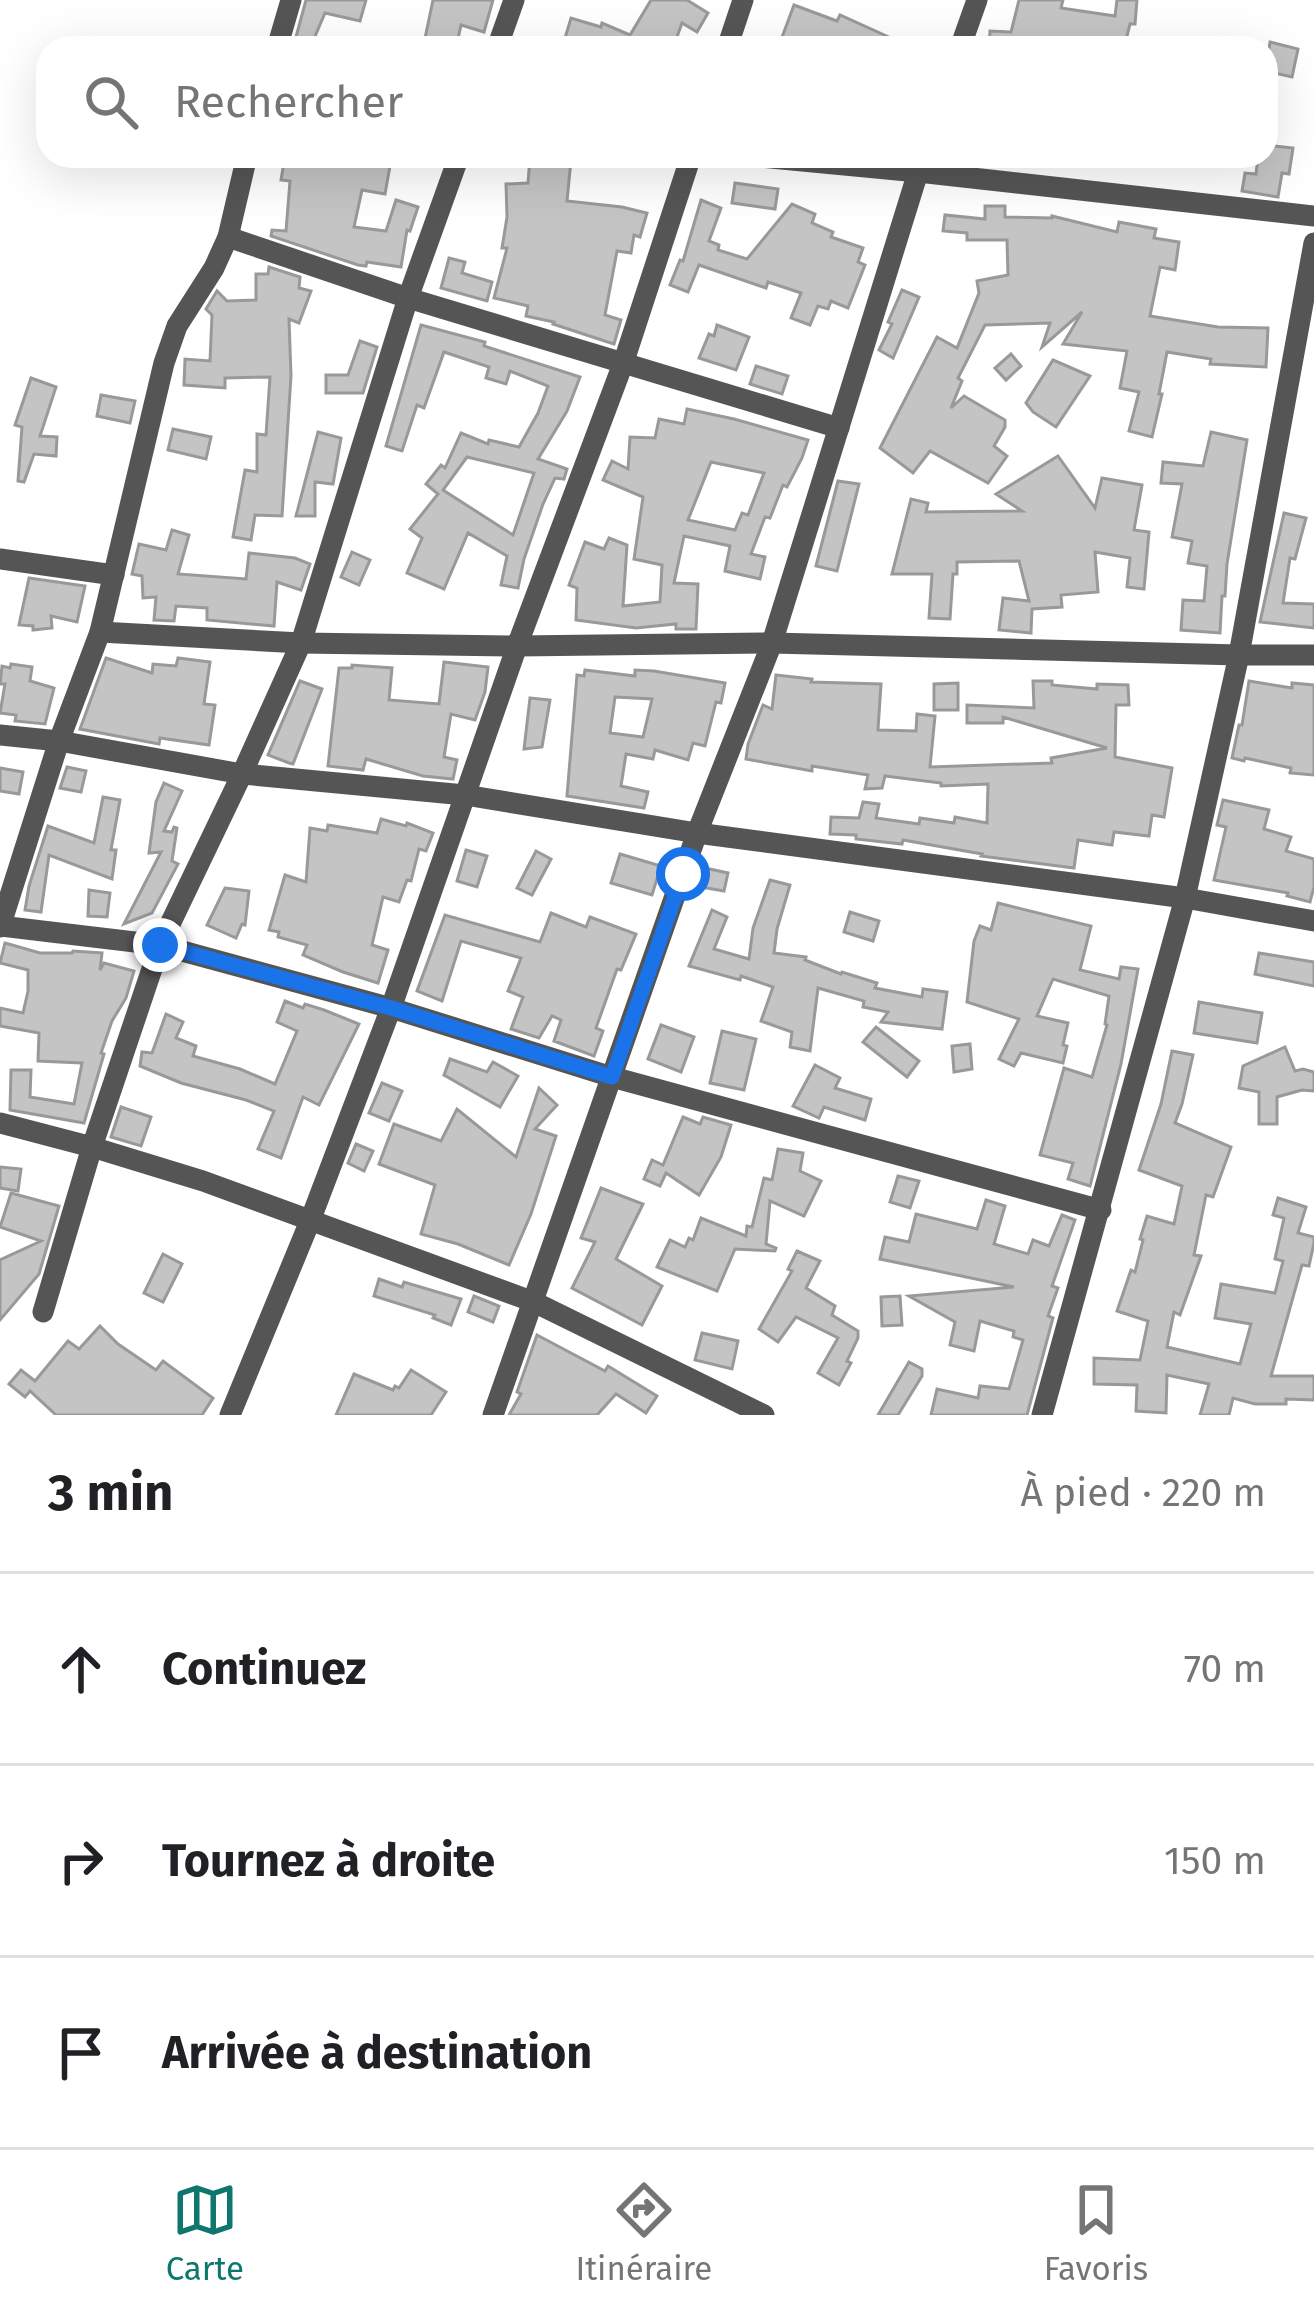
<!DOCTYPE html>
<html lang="fr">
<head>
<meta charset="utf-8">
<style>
	body { margin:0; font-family:"Fira Sans",sans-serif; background:#f2f2f2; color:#202124 }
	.stop { position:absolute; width:36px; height:36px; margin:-27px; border:9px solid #1a73e8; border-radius:50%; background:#fff }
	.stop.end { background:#1a73e8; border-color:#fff; box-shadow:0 3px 12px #0008 }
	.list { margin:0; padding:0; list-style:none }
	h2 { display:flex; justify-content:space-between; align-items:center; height:156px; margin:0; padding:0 48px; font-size:51px }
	h2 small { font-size:39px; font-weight:400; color:#757577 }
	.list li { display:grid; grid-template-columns:78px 1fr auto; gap:36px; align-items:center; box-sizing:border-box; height:192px; padding:0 48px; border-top:3px solid #e0e0e0 }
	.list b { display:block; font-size:45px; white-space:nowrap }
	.list em { font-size:39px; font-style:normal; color:#757577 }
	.icon { flex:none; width:66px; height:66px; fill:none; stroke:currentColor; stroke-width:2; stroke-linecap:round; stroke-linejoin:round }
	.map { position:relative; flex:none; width:1314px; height:1415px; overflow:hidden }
	.search { position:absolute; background:#fff; box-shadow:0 12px 48px #0002; left:36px; right:36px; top:36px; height:132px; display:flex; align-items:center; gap:30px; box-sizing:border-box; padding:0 42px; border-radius:36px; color:#757577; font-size:45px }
	.sheet { height:732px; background:#fff }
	nav { display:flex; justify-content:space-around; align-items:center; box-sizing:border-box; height:168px; border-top:3px solid #e0e0e0; background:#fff; font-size:33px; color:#757577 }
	nav a { display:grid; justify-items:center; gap:6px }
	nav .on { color:#0f766e }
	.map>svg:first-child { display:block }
	.building { fill:#c4c4c4; stroke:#999; stroke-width:3; fill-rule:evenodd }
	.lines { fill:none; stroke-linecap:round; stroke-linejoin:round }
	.street { stroke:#555; stroke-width:21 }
	.route { stroke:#1a73e8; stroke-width:15 }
</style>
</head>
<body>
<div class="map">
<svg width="1314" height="1415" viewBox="0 0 1314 1415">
	<rect width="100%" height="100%" fill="#fff"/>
	<!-- building -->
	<g class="building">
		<polygon points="306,0 366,0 360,21 325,13 310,48 293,48"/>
		<polygon points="433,0 493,0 484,32 461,25 456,48 423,48"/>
		<polygon points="651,0 687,0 708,13 697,32 682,23 673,48 602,48 586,41 584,48 562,48 571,18 601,27 602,23 630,35"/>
		<polygon points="1019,0 1063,0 1061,8 1115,16 1117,0 1137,0 1135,24 1130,24 1124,48 989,47 990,31 1011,32"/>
		<polygon points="794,5 837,21 840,15 913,48 804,48 781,40"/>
		<polygon points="1270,42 1298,49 1292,77 1266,71"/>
		<polygon points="1266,145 1293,148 1289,174 1282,173 1278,197 1242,191 1245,173 1256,174 1258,156 1266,156"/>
		<polygon points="285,156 361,156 361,161 390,166 385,194 362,190 354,227 386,231 396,200 418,207 410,231 407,230 401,267 367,262 366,266 358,265 271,236 272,230 286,231 290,181 281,180"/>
		<polygon points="530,157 571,160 567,201 622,207 647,213 640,237 634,235 631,253 617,251 605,315 621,320 614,344 553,324 554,322 526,316 528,306 494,298 507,248 502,248 507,217 506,184 528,183"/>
		<polygon points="735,183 778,189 775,209 732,203"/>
		<polygon points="701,200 721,208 709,241 719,245 718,250 747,259 792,204 815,214 812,223 833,232 831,237 863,248 858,262 865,265 848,308 831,301 828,309 818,306 810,325 791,318 801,293 768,282 766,288 699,265 688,292 670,285 680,260 683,261"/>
		<polygon points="985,206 1005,206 1005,217 1052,218 1052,216 1117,232 1119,222 1156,229 1154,238 1179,242 1175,270 1160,267 1150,316 1218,327 1268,328 1266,367 1210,364 1211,359 1167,352 1159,394 1162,394 1152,437 1129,431 1139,392 1120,388 1127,351 1063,344 1082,312 1042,347 1050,323 985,325 958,378 962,381 951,408 964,396 1005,420 1005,427 994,446 1007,456 988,483 930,451 913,473 880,448 937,337 957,348 979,293 977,281 1008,275 1007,240 967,240 967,233 943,231 945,215 985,219"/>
		<polygon points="449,258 465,262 462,273 492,282 487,301 441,288"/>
		<polygon points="269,267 300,277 299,288 311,291 299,323 289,319 291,376 282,516 255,515 251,540 233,537 245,470 257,472 257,434 266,435 270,377 225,378 225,388 184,385 185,359 210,361 212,315 206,309 217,291 227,301 256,300 256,274 268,274"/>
		<polygon points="902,290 919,297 893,358 879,350 892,324 888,322"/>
		<path d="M421,325L485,342L484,346L580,377L567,411L538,459L567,469L564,479L555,478L543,504L524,559L518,588L501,585L507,556L468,533L444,589L407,573L422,538L410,529L438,494L426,484L441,465L445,468L461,433L488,444L489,440L519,447L538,413L548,386L510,371L506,384L486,378L489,367L444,352L424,408L417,405L402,451L386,446ZM467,457L534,473L513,535L443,490Z"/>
		<polygon points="717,325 749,337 736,370 699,358 709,334 714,336"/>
		<polygon points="360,341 377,347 363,393 326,393 326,375 348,375"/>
		<polygon points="1011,354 1021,366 1006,380 995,368"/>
		<polygon points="1053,360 1090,376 1056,427 1033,412 1026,403"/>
		<polygon points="756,366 788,376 782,394 750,384"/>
		<polygon points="31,378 56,387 40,436 57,437 56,456 34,454 24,482 18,481 22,427 15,425"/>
		<polygon points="101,395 135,401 130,423 97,416"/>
		<path d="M687,409L734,419L808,440L802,458L787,487L783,485L770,518L765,517L751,554L765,557L760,579L725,571L730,546L684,536L674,583L698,584L696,629H676V624L636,628L576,620L577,588L569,585L585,542L604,549L609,538L627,545L623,606L660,602L662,565L634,559L643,497L603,480L612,461L628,469L630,437L655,438L659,419L684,424ZM711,462L764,473L748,515L742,513L735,530L688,520Z"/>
		<polygon points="173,429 211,437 206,459 168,450"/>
		<polygon points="318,432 341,438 333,484 315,482 315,516 296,516"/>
		<polygon points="1211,432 1247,440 1227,564 1225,596 1222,596 1220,633 1181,630 1183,600 1204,601 1207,566 1188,563 1192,541 1172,537 1182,484 1161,483 1163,462 1203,466"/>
		<polygon points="1058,456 1095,508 1102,478 1142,485 1134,530 1149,532 1144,589 1127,587 1130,558 1095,552 1098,592 1061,595 1062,607 1032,609 1031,633 999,630 1003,598 1029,601 1019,561 957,562 957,574 953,574 950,619 929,618 932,574 892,574 911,499 928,503 926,512 1022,511 996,494"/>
		<polygon points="838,481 859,484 837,571 816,566"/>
		<polygon points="1284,513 1306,518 1295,559 1290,558 1283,603 1314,604 1314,628 1260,622"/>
		<polygon points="172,530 189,535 178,574 246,579 249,553 295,558 310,564 301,590 277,582 274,626 207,620 207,608 176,606 174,621 154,620 156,597 143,598 142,576 132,574 139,544 166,550"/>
		<polygon points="352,552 370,560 359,585 341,577"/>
		<polygon points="29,578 85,586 77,622 51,616 52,628 33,630 33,626 19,625"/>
		<polygon points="106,658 152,673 153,664 176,666 178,658 210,662 204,704 215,705 209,745 160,738 159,744 80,729"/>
		<polygon points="444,662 488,667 485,692 475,720 451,714 444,757 457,760 453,779 423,776 366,759 363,770 328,766 339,668 352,668 352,665 392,668 389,700 439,704"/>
		<polygon points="11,664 32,667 30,681 54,688 45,724 15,721 16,715 0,713 5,684 0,684 2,666 10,668"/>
		<path d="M585,670L635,676V670L654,671L725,683L721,703L716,702L705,746L693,743L688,760L655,750L653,759L626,754L621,786L648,792L644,808L567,796L577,675L584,676ZM615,697L652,699L643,737L610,733Z"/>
		<polygon points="776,675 812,679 811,682 881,684 878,730 916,731 917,714 935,716 930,767 1052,763 1051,758 1107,748 1003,717 1003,723 967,723 967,705 1034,708 1033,681 1052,681 1052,685 1097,689 1097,684 1128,685 1129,705 1116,705 1115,757 1172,768 1164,817 1152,815 1149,836 1114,832 1112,845 1078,840 1074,868 981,856 982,854 903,840 902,844 856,839 856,835 830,834 831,817 859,818 863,802 879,804 876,818 919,824 920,818 954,823 955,817 987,823 988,784 941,786 941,783 885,776 882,788 865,789 868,775 812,766 812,771 746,759 748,744 763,705 772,709"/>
		<polygon points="300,681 322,689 293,764 289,763 268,755"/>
		<polygon points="1249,681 1292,688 1292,683 1314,685 1314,775 1290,773 1291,768 1245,758 1244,761 1232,758 1239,725 1242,725"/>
		<polygon points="958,683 958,710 934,710 934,684"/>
		<polygon points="530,698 550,700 542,747 524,749"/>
		<polygon points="67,767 86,771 81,792 60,788"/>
		<polygon points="0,768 23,772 19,794 0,791"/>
		<polygon points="164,783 182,791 164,831 172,832 174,827 177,828 172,861 178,864 152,913 124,924 161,852 149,853 156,802"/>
		<polygon points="103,797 120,800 111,850 116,850 112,879 49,855 41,912 25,910 29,886 48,826 94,843"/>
		<polygon points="1223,800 1269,810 1264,829 1291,837 1286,851 1314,859 1314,887 1310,902 1287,896 1288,893 1214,880 1226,827 1217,825"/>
		<polygon points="381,819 406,826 407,823 433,833 426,851 419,849 411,881 407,880 399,902 383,897 372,945 388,950 378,983 343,972 303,955 307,945 278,937 279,932 269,930 285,875 306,882 310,828 327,831 328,825 377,833"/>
		<polygon points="466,850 487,856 477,887 457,881"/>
		<polygon points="536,851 551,859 532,895 517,888"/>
		<polygon points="620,854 661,866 652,895 611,883"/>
		<polygon points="705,868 728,873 724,891 701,887"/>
		<polygon points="770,880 790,885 777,929 774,953 806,957 805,960 841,974 842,972 877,983 875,988 922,997 923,989 947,992 942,1029 881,1022 888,1012 863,1007 864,1001 818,988 810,1051 790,1047 792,1032 761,1021 773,987 741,976 740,980 689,966 712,910 727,917 714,949 749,959 753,928"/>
		<polygon points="225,888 249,891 245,925 242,924 236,938 207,925"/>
		<polygon points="89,890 110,893 107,917 88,916"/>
		<polygon points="998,903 1091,926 1080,970 1119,979 1121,967 1138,969 1121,1064 1090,1186 1068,1179 1073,1163 1040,1155 1064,1068 1092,1077 1107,1025 1105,1024 1109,996 1053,979 1037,1016 1068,1023 1063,1045 1067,1046 1063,1063 1021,1053 1014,1066 999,1059 1019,1019 967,1002 974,941 980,926 991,930"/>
		<polygon points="850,912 879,921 873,941 844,932"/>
		<polygon points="551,913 586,927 590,917 636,934 621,970 617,969 596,1028 603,1031 594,1056 554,1041 561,1020 552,1016 539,1038 511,1029 523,997 508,991 521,958 461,941 442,1001 417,991 445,915 540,942"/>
		<polygon points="5,943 40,953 72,953 73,951 102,953 100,970 104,963 134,971 126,998 112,1021 101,1053 104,1054 84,1123 10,1110 11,1070 31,1070 30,1097 74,1104 82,1063 38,1061 39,1033 0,1026 0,1008 23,1013 28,991 28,970 0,963"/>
		<polygon points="1259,953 1314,962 1314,986 1255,974"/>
		<polygon points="285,1001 303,1008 305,1004 324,1010 359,1024 319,1105 303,1097 281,1158 258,1149 274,1111 246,1100 181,1083 140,1066 142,1052 152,1053 166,1014 183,1022 176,1038 196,1046 193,1056 240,1069 275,1084 297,1031 277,1022"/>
		<polygon points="1199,1002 1262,1013 1257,1043 1194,1033"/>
		<polygon points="661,1025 694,1037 681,1072 648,1059"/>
		<polygon points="876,1027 919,1061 907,1077 863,1042"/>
		<polygon points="722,1031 756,1039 744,1090 710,1083"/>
		<polygon points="970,1044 972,1069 954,1072 952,1046"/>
		<polygon points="1285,1047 1295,1071 1303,1069 1314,1072 1314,1091 1302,1090 1277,1097 1277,1124 1259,1124 1259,1092 1239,1088 1243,1066"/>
		<polygon points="1172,1051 1193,1055 1182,1104 1175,1123 1231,1147 1213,1197 1206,1195 1194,1255 1201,1256 1180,1315 1174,1312 1167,1347 1240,1364 1251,1324 1215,1318 1221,1284 1275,1293 1283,1261 1275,1259 1284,1218 1273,1215 1278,1198 1306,1207 1298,1233 1314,1237 1314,1243 1309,1266 1302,1265 1271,1376 1314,1376 1314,1400 1286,1399 1286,1404 1255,1404 1233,1398 1229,1415 1200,1415 1209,1384 1167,1375 1166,1413 1136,1411 1137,1385 1094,1384 1094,1358 1140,1360 1148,1321 1117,1311 1131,1270 1135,1272 1143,1240 1140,1239 1147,1216 1174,1224 1182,1186 1139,1170 1161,1104"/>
		<polygon points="450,1059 487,1072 493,1062 518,1076 500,1107 444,1075"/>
		<polygon points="815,1065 840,1078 835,1088 871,1099 865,1120 824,1107 819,1118 793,1106"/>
		<polygon points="382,1083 402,1091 389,1121 369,1113"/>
		<polygon points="539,1088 557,1105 535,1129 556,1136 531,1214 509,1265 458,1244 421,1234 435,1185 379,1164 394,1124 441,1141 457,1109 516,1157"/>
		<polygon points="121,1107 151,1117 141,1146 111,1137"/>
		<polygon points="683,1117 700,1124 703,1117 731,1125 721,1157 699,1195 666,1173 660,1186 644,1179 652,1160 663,1165"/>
		<polygon points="356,1144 373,1151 364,1171 348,1163"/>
		<polygon points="778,1149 803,1153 800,1171 821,1181 804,1216 770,1201 766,1244 776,1248 775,1251 735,1249 717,1291 657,1267 670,1240 685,1247 689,1238 693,1240 701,1218 746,1236 747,1226 752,1227 764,1178 772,1180"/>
		<polygon points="0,1167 21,1169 18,1191 0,1188"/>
		<polygon points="898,1176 919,1181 910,1208 890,1202"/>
		<polygon points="601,1188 643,1204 616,1259 662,1286 642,1325 572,1288 595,1242 581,1238"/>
		<polygon points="11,1193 59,1206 39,1274 0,1320 0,1260 41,1241 0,1227"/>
		<polygon points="986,1200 1005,1206 994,1244 1028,1254 1033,1240 1049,1246 1062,1215 1075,1220 1052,1286 1058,1288 1048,1316 1053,1318 1027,1415 931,1415 937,1389 978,1398 980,1386 1009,1389 1023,1340 1013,1337 1014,1331 980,1321 974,1351 950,1345 955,1322 909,1296 1014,1287 880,1259 885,1237 909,1242 916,1214 977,1229"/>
		<polygon points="797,1251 820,1261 806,1288 835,1306 832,1315 858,1331 858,1338 847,1361 851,1363 839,1385 818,1373 838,1338 796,1317 778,1342 759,1329 792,1271 788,1269"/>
		<polygon points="163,1254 182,1264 163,1302 144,1293"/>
		<polygon points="379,1279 402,1287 404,1282 461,1299 451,1325 433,1318 435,1315 374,1296"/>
		<polygon points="474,1296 499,1306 493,1322 468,1312"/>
		<polygon points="900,1296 902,1325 882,1326 881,1297"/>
		<polygon points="100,1326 118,1344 156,1370 163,1361 213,1398 202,1415 56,1415 30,1391 25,1397 9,1384 21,1370 35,1381 68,1341 79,1349"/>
		<polygon points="702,1333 738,1341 732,1369 695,1360"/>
		<polygon points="537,1335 605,1371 608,1366 657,1396 646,1413 616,1394 597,1415 509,1415 521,1394 517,1392"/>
		<polygon points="909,1362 922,1369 922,1376 898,1415 878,1415"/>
		<polygon points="411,1370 446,1392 431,1415 336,1415 354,1374 393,1390 395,1386 399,1388"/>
	</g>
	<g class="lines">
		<!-- street -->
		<g class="street">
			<polyline points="277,48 291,0"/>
			<polyline points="497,48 514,0"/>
			<polyline points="727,48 743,0"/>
			<polyline points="960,48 977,0"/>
			<polyline points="749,156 918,172 1314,216"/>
			<polyline points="228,237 408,298 839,428"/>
			<polyline points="0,559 114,575"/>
			<polyline points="100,632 301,643 517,646 772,643 1239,655 1314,655"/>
			<polyline points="0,735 59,741 242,774 465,795 697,833 1185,898 1314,921"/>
			<polyline points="0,926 160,945 391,1008 612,1077 1101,1210"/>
			<polyline points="0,927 59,741 100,632 164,363 177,326 214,268 228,237 247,156"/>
			<polyline points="0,1123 92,1147 203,1181 534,1302 764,1415"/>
			<polyline points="43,1312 92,1147 160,945 242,774 301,643 408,298 459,156"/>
			<polyline points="230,1415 310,1221 391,1008 517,646 624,361 691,156"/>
			<polyline points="493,1415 697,833 772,643 923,156"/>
			<polyline points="1042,1415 1185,898 1239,655 1314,243"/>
		</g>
	</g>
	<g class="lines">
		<!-- route -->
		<polyline class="route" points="160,945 391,1008 612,1077 683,874"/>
	</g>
</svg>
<div class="stop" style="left:683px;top:874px"></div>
<div class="stop end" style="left:160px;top:945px"></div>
<div class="search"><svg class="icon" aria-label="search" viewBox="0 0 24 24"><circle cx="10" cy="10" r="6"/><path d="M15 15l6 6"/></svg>Rechercher</div>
</div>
<section class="sheet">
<h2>3 min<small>À pied · 220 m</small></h2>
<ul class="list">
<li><svg class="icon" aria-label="ahead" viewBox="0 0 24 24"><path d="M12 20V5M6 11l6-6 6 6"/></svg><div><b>Continuez</b></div><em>70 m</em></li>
<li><svg class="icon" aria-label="right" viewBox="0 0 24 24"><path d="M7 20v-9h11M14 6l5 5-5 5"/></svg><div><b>Tournez à droite</b></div><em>150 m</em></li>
<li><svg class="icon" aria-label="arrive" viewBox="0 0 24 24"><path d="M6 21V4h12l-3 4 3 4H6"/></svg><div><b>Arrivée à destination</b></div></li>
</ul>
</section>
<nav>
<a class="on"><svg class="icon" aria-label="map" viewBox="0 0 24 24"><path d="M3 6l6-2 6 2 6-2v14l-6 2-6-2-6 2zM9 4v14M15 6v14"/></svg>Carte</a>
<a><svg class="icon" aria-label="directions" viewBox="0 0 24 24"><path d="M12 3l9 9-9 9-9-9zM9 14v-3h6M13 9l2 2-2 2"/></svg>Itinéraire</a>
<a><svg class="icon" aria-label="saved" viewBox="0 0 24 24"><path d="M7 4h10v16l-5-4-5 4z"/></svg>Favoris</a>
</nav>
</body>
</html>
